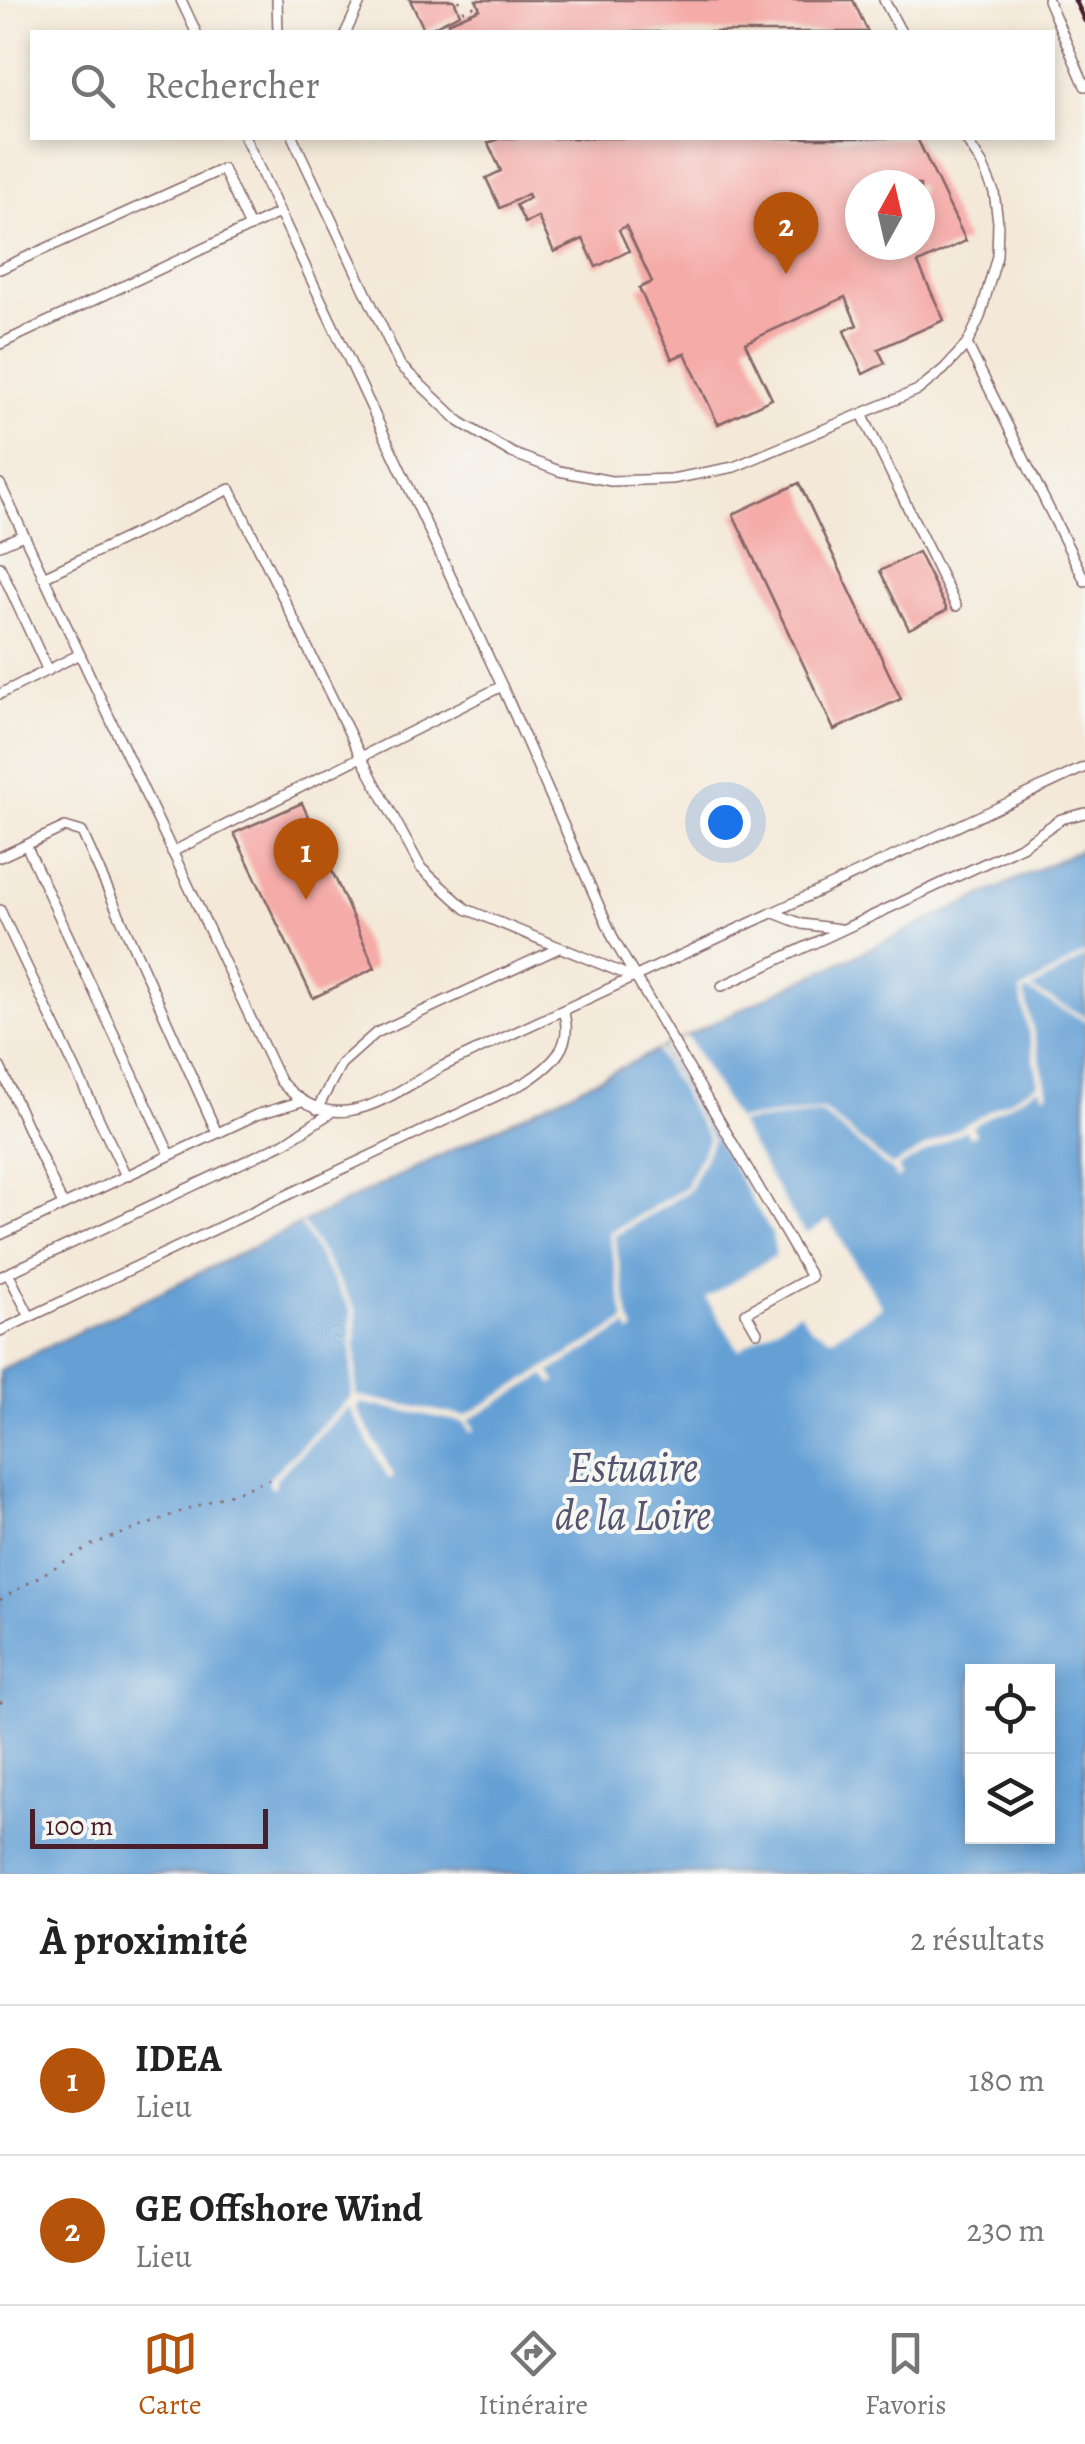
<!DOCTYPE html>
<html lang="fr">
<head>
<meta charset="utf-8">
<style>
	body { margin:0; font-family:Alegreya,serif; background:#f2f2f2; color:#222 }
	.controls { position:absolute; right:30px; bottom:30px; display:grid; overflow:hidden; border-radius:0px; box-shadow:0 5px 15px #0003 }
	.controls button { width:90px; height:90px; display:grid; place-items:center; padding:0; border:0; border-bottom:2px solid #e0e0e0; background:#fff; color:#222; font:50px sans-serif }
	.compass { position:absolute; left:845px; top:170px; width:90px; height:90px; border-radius:50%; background:#fff; box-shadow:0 5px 15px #0003; rotate:8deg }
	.scale { position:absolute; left:30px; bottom:25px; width:238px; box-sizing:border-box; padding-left:10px; border:5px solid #4a1f2b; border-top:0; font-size:28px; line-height:35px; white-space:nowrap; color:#4a1f2b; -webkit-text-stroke:8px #f6f6f2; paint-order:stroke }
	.you { position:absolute; left:725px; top:822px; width:35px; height:35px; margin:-25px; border:8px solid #fff; border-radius:50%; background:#1a73e8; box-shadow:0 0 0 15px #1a73e833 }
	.badge { display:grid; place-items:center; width:65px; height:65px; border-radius:50%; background:#b45309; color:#fff; font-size:32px; font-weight:700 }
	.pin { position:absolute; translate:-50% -82px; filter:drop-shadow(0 2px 5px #0008) }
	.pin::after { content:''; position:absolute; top:52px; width:35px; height:30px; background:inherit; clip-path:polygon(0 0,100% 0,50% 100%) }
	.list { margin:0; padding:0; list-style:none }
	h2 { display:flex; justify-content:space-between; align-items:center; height:130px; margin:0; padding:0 40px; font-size:42px }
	h2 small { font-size:32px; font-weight:400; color:#767676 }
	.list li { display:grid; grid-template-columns:65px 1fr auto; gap:30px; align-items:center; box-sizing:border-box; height:150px; padding:0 40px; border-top:2px solid #e0e0e0 }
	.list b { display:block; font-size:38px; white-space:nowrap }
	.list p { margin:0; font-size:32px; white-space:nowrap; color:#767676 }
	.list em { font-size:32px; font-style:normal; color:#767676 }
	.icon { flex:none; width:55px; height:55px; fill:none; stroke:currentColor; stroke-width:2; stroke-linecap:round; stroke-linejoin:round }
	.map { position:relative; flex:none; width:1085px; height:1874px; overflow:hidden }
	.search { position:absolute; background:#fff; box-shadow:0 5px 15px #0003; left:30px; right:30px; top:30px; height:110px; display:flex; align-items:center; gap:25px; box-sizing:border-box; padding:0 35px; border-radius:0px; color:#767676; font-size:38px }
	.sheet { height:430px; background:#fff }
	nav { display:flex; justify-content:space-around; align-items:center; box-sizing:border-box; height:140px; border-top:2px solid #e0e0e0; background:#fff; font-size:28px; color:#767676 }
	nav a { display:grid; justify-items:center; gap:5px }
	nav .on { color:#b45309 }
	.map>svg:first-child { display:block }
	.water { fill:#65a0d5; stroke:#586080; stroke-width:2.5; fill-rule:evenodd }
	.pier { fill:#f4e9d8 }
	.building { fill:#f5aba8; fill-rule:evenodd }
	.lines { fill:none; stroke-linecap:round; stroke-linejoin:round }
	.service-casing { stroke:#866668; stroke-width:12 }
	.path { stroke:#866668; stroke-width:2.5; stroke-dasharray:2.5 8; stroke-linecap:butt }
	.service { stroke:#fff; stroke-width:9 }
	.rail { stroke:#4a1f2b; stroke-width:5 }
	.labels { text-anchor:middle; stroke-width:8; stroke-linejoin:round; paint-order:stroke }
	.water-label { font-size:42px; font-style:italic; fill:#55536f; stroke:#f6f6f2 }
</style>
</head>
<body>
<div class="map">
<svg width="1085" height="1874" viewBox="0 0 1085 1874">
	<rect width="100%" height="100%" fill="#f6f6f2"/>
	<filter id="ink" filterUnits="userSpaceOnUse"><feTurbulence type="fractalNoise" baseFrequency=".01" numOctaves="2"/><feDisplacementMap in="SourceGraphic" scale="20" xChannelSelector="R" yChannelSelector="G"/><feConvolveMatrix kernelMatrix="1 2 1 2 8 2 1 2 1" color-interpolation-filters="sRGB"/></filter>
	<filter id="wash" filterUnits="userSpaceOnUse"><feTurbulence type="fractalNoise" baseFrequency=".0048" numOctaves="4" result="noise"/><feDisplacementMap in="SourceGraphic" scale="40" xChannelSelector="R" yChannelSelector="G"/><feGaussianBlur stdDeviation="2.25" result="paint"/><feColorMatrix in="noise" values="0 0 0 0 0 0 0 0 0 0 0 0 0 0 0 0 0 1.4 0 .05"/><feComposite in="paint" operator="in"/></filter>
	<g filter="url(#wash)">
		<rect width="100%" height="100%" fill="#f4e9d8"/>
		<!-- water -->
		<path class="water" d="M1081,849L1085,852V1874H0V1370L752,1004ZM972,1672H1048V1836H972Z"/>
		<!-- pier -->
		<g class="pier">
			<polygon points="1085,953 1085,957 1031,989 1085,1017 1085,1021 1028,991 1024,993 1048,1093 1044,1095 1039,1087 972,1126 976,1134 970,1137 965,1130 898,1168 902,1176 896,1179 893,1172 821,1113 738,1123 797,1223 807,1233 829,1220 882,1307 832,1338 811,1328 799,1312 739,1350 706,1298 776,1255 772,1234 662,1048 687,1036 736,1120 823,1110 892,1166 1039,1083 1020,991"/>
			<polygon points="660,1049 713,1140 689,1191 614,1236 630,1319 635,1331 630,1333 627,1326 550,1372 556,1382 552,1385 545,1375 469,1420 475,1430 471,1433 464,1422 361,1403 357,1409 394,1476 389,1479 349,1406 276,1478 275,1488 270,1487 268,1479 352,1396 351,1310 300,1225 303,1223 356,1310 356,1396 465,1416 625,1321 609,1233 685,1188 709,1139 656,1050"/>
		</g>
		<g id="blocks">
			<!-- building -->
			<g class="building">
				<polygon points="410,0 454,0 460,14 425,31"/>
				<polygon points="476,0 853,0 868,32 452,32 448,23 480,9"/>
				<path d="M501,138H917L966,241L918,263L944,320L878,349L885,363L863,374L844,331L857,325L845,297L745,343L772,399L718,424L685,353L672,359L639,288L652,282L626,226L619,230L629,251L596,267L583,239L554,252L538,217L525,223L516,205L530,198L528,194L500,208L486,178L501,171L488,143ZM860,185H920V245H860Z"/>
				<polygon points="799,483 901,699 834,730 733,514"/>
				<polygon points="918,552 947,610 909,629 880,571"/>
				<polygon points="302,803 375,968 313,998 234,833"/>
			</g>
		</g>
	</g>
	<g filter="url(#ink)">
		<use href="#blocks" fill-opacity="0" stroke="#866668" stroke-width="2.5"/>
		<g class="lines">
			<defs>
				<g id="service">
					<polyline points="181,0 196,32"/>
					<polyline points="277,0 278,32"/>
					<polyline points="884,0 901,32"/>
					<polyline points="1048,0 1085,86"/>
					<polyline points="346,32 361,0"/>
					<polyline points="245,138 502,686 615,942 811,1277 746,1313 757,1332"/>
					<polyline points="293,138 400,365 460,422 512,453 559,471 611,481 672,479 734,467 918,390 944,369 967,344 980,317 997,256 998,222 994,192 982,164 965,138"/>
					<polyline points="0,269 223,169 250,227"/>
					<polyline points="0,344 279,213"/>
					<polyline points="967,344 1085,581"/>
					<polyline points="862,414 956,606"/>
					<path d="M0,484L280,1081C335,1142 385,1098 443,1066L1085,767"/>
					<polyline points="0,545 23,535"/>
					<polyline points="0,567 48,671"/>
					<polyline points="43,577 230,489 361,757 421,868 466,909 635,978"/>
					<polyline points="0,694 78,655"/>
					<polyline points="26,845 170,1155"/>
					<polyline points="172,852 502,686"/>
					<polyline points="0,857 65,827 82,832 217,1133"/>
					<polyline points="0,910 126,1176"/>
					<polyline points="774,913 802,924 840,929"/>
					<polyline points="722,986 1022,846 1061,819 1085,813"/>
					<polyline points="0,1067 63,1205"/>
					<polyline points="317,1109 341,1064 376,1033 559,948"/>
					<polyline points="0,1235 256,1115 299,1102"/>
					<polyline points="8,1273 30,1317"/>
					<polyline points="0,1277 286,1142 329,1114"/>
					<path d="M0,1331L526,1082C552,1065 575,1045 563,1011"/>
				</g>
			</defs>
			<!-- service casing -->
			<use href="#service" class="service-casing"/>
			<!-- path -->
			<g class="path">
				<polyline points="459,0 464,11 478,5"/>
				<polyline points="169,1516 269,1480"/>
				<polyline points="91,1545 163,1519"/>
				<polyline points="0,1600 89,1547"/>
				<polyline points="0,1702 3,1703"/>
			</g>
			<!-- service -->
			<use href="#service" class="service"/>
			<!-- rail -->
			<polyline class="rail" points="1075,0 1085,21"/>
		</g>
	</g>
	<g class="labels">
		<!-- water labels -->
		<g class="water-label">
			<text x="633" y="1481">Estuaire<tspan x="633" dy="48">de la Loire</tspan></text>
		</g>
	</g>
</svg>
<div class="controls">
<button><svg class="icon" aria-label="locate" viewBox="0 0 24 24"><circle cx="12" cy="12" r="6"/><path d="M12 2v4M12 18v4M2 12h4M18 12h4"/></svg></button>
<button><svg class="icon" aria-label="layers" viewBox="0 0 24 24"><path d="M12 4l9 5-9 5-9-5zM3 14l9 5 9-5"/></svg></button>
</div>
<svg class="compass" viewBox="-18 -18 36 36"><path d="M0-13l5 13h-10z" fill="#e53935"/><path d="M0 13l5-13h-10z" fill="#767676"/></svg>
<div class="scale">100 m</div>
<div class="you"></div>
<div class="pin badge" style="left:306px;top:900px">1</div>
<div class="pin badge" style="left:786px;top:274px">2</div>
<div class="search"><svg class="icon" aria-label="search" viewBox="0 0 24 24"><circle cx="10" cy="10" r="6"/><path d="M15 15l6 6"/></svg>Rechercher</div>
</div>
<section class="sheet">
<h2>À proximité<small>2 résultats</small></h2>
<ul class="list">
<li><span class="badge">1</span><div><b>IDEA</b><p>Lieu</p></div><em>180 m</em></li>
<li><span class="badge">2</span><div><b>GE Offshore Wind</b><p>Lieu</p></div><em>230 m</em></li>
</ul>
</section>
<nav>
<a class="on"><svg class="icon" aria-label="map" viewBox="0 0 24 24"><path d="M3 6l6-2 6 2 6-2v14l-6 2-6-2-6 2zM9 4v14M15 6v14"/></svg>Carte</a>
<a><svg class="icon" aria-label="directions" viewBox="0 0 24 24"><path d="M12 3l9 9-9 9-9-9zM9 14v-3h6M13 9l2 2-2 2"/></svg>Itinéraire</a>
<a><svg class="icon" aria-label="saved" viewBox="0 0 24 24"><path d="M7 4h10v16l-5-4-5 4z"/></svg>Favoris</a>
</nav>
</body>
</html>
